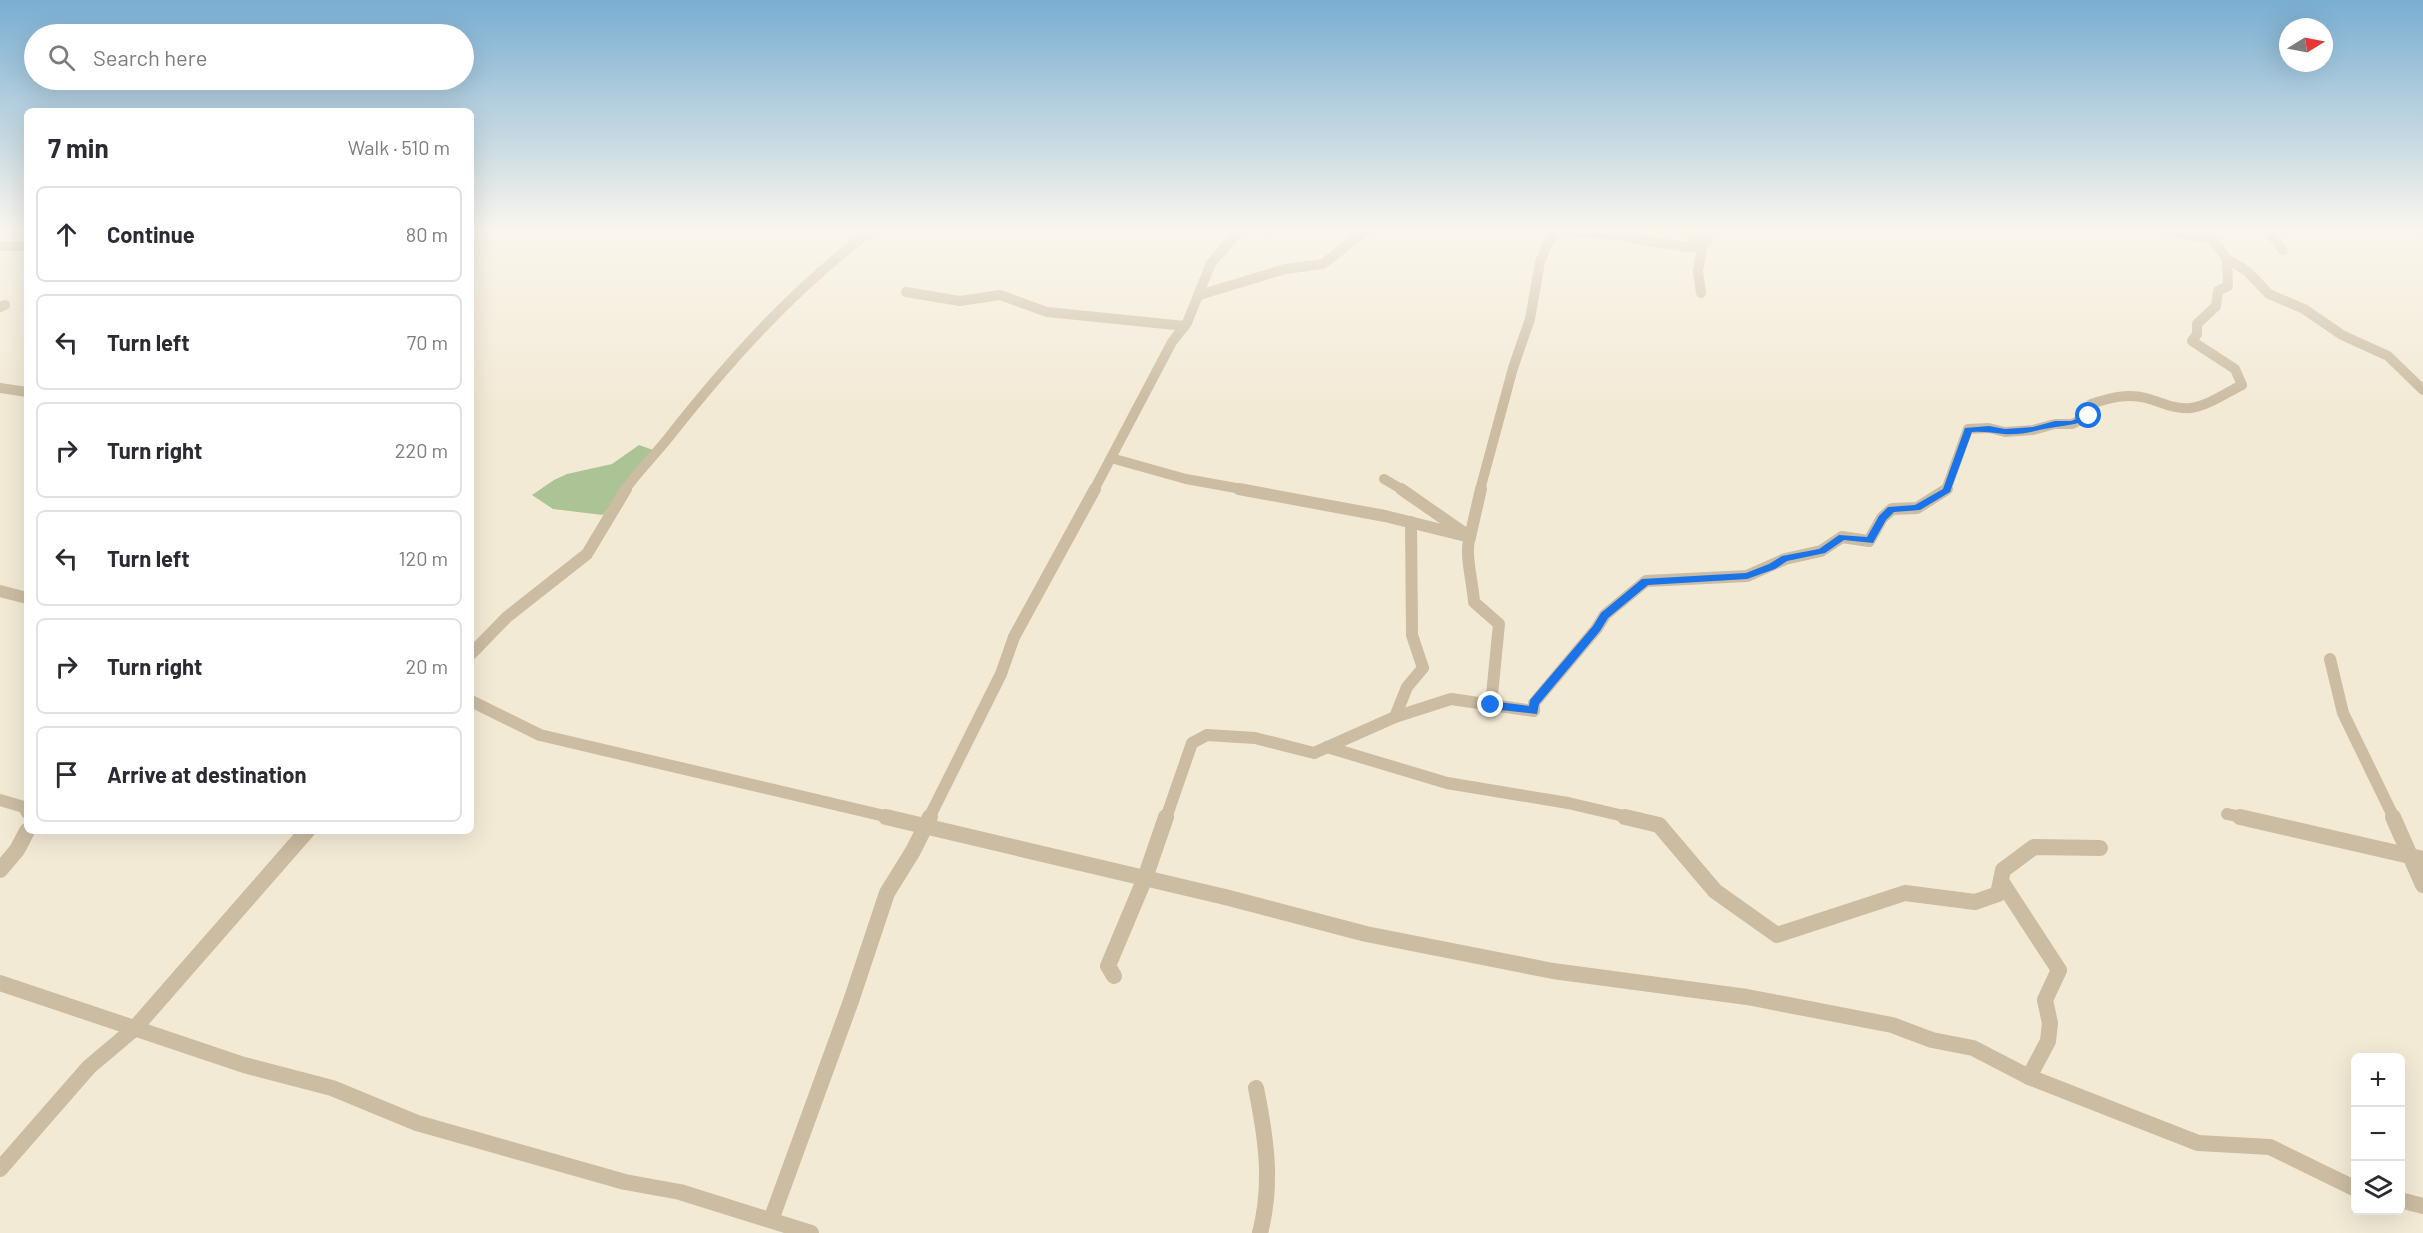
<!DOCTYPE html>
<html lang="en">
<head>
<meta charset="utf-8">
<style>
	body { margin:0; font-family:Barlow,sans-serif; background:#f7f7f7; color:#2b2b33 }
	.controls { position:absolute; right:18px; bottom:18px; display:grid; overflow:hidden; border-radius:9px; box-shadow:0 6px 24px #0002 }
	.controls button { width:54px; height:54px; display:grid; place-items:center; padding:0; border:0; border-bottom:2px solid #e1e1e2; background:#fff; color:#2b2b33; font:30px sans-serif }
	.compass { position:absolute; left:2279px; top:18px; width:54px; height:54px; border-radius:50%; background:#fff; box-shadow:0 6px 24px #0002; rotate:80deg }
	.stop { position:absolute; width:18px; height:18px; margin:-14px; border:4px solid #1a73e8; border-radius:50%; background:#fff }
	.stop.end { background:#1a73e8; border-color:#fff; box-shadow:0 2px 6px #0008 }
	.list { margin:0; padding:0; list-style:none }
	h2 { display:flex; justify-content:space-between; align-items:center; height:78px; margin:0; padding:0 24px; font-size:26px }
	h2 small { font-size:20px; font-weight:400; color:#7c7c81 }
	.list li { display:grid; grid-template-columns:39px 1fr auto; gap:18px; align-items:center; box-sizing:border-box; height:96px; margin:0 12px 12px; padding:0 12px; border:2px solid #e1e1e2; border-radius:9px }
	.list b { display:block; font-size:22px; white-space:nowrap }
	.list em { font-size:20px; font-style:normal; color:#7c7c81 }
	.icon { flex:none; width:33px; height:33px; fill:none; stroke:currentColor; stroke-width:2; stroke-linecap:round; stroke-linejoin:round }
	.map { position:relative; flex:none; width:2423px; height:1233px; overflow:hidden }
	.search { position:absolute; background:#fff; box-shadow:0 6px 24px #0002; left:24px; top:24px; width:450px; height:66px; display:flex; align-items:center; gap:15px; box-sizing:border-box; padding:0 21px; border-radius:33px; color:#7c7c81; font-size:22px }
	.panel { position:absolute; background:#fff; box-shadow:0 6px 24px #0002; left:24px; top:108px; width:450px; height:726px; border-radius:9px }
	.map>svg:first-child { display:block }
	.green { fill:#acc396 }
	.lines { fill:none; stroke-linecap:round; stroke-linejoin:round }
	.street-far2 { stroke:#cbbca2; stroke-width:10 }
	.street-far1 { stroke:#cbbca2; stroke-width:12 }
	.street { stroke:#cbbca2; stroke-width:16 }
	.route { fill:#1a73e8 }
</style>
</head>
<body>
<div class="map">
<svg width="2423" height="1233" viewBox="0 0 2423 1233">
	<rect width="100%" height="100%" fill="#f3ead6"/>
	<!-- green -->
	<polygon class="green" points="639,445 656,451 636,471 603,515 553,509 532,495 554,480 567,474 612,464"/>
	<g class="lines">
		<!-- street-far2 -->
		<g class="street-far2">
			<polyline points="1569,231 1616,235 1683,247 1702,247"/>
			<polyline points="1688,231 1702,247"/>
			<polyline points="2169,231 2212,239 2227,259 2247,271 2269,294 2304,309 2342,335 2388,356 2423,390"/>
			<polyline points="2268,231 2283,250"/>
			<polyline points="0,246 27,246"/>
			<polyline points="906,292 960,301 1000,295 1047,312 1185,326"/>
			<polyline points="1701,293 1698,271 1702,247 1707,243 1708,231"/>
			<polyline points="1199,295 1285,269 1323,264 1365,231"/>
			<polyline points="0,307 5,305"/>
			<polyline points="0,388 27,392"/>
			<polyline points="1111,458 1186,479 1247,490"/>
			<polyline points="1384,479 1403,490"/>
			<path d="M625,490C638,471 654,456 669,437C728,362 794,288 871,231"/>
			<polyline points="1094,490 1172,342 1187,323 1211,263 1239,231"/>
			<polyline points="1480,490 1513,368 1530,319 1540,262 1549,241 1557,232 1562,231"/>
			<path d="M1946,490L1968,429L1989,428L2005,432L2033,430L2055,424H2072L2089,416L2091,404C2109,398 2127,393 2146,398C2161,402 2175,410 2191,408C2209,405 2226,393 2242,385L2235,369L2192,341L2197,334V324L2216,306L2218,291L2228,286L2227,259"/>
		</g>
		<!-- street-far1 -->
		<g class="street-far1">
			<polyline points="1239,489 1385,516 1470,537 1481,489"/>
			<path d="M1401,489L1470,537C1464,553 1473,583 1474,602L1499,624L1491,705"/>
			<polyline points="0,591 27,598"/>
			<polyline points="471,654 507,617 587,554 626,489"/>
			<polyline points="2330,659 2343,713 2394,818"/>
			<polyline points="471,701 540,735 893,818"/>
			<polyline points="1395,717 1451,699 1534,711 1534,703 1597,628 1605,615 1646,581 1747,576 1785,559 1821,551 1842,537 1869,541 1882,518 1892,509 1917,508 1947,489"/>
			<polyline points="1327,747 1447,783 1568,803 1632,818"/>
			<polyline points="0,800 24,807 27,813"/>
			<polyline points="2227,814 2246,818"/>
			<polyline points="929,818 1001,674 1014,637 1095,489"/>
			<polyline points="1166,818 1192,743 1207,735 1255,738 1314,753 1395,717 1407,687 1423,668 1412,635 1411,522"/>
		</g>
		<!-- street -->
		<g class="street">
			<polyline points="886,817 1225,897 1366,934 1553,971 1747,997 1892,1025 1932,1040 1973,1048 2029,1077 2048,1041 2050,1023 2045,1000 2059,970 2001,881"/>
			<polyline points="1625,817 1659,825 1715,891 1777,935 1905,893 1975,902 1998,894 2003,870 2034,847 2100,848"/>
			<polyline points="2240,817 2423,859"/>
			<polyline points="2393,817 2423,885"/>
			<polyline points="0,870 17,850 27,831"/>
			<polyline points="1114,976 1108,966 1145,878 1166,817"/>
			<polyline points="0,983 244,1065 332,1088 417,1123 625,1182 680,1192 811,1233"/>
			<polyline points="2029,1077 2198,1143 2270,1147 2356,1189"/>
			<path d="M1256,1088C1266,1138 1273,1183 1260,1233"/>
			<polyline points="0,1169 89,1067 134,1029 307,831"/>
			<polyline points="2400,1200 2423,1206"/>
			<polyline points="771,1220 851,1001 887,893 913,851 930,817"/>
		</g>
	</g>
	<!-- sky -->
	<linearGradient id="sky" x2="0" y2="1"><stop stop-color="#79aed2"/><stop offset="0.57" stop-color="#faf6ed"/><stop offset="1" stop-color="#faf6ed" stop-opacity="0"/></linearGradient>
	<rect width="2423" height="403" fill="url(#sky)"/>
	<!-- route -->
	<path class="route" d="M2089,414L2093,416L2092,418C2078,424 2071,425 2056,427C2039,429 2022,436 2004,434C1993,433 1984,431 1972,432L1950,492L1920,510L1894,512L1886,520L1873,543L1844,540L1825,553L1787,561L1775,569L1747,579L1648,585L1608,618L1600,631L1539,704L1537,714L1491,709L1485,705L1491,701L1529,706L1530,700L1593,626L1601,613L1642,579L1746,573L1769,564L1782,556L1819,549L1839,535L1867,537L1879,516L1888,507L1915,505L1943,489L1965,428L1989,426L2005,429L2033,427L2055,421H2071Z"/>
</svg>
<div class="controls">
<button>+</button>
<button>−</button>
<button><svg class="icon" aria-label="layers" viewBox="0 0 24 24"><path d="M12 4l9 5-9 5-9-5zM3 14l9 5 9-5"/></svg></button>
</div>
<svg class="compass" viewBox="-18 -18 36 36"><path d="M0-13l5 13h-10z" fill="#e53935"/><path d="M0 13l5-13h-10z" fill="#7c7c81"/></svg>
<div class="stop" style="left:2089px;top:416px"></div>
<div class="stop end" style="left:1491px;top:705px"></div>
<div class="search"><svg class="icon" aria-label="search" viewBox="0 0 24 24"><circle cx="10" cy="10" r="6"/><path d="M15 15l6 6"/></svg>Search here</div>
<section class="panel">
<h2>7 min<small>Walk · 510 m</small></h2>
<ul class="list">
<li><svg class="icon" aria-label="ahead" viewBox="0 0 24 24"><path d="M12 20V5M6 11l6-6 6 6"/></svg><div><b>Continue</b></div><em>80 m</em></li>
<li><svg class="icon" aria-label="left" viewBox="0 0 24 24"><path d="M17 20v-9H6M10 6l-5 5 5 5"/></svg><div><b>Turn left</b></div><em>70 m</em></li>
<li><svg class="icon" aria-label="right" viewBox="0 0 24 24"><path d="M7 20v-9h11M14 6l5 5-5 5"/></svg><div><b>Turn right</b></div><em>220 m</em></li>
<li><svg class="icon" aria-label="left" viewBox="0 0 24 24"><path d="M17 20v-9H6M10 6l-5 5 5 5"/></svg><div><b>Turn left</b></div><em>120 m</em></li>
<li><svg class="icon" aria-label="right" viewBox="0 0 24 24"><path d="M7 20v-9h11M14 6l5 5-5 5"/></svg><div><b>Turn right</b></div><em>20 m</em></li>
<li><svg class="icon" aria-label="arrive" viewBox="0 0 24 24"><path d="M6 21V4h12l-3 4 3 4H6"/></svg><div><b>Arrive at destination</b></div></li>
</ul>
</section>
</div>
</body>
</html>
